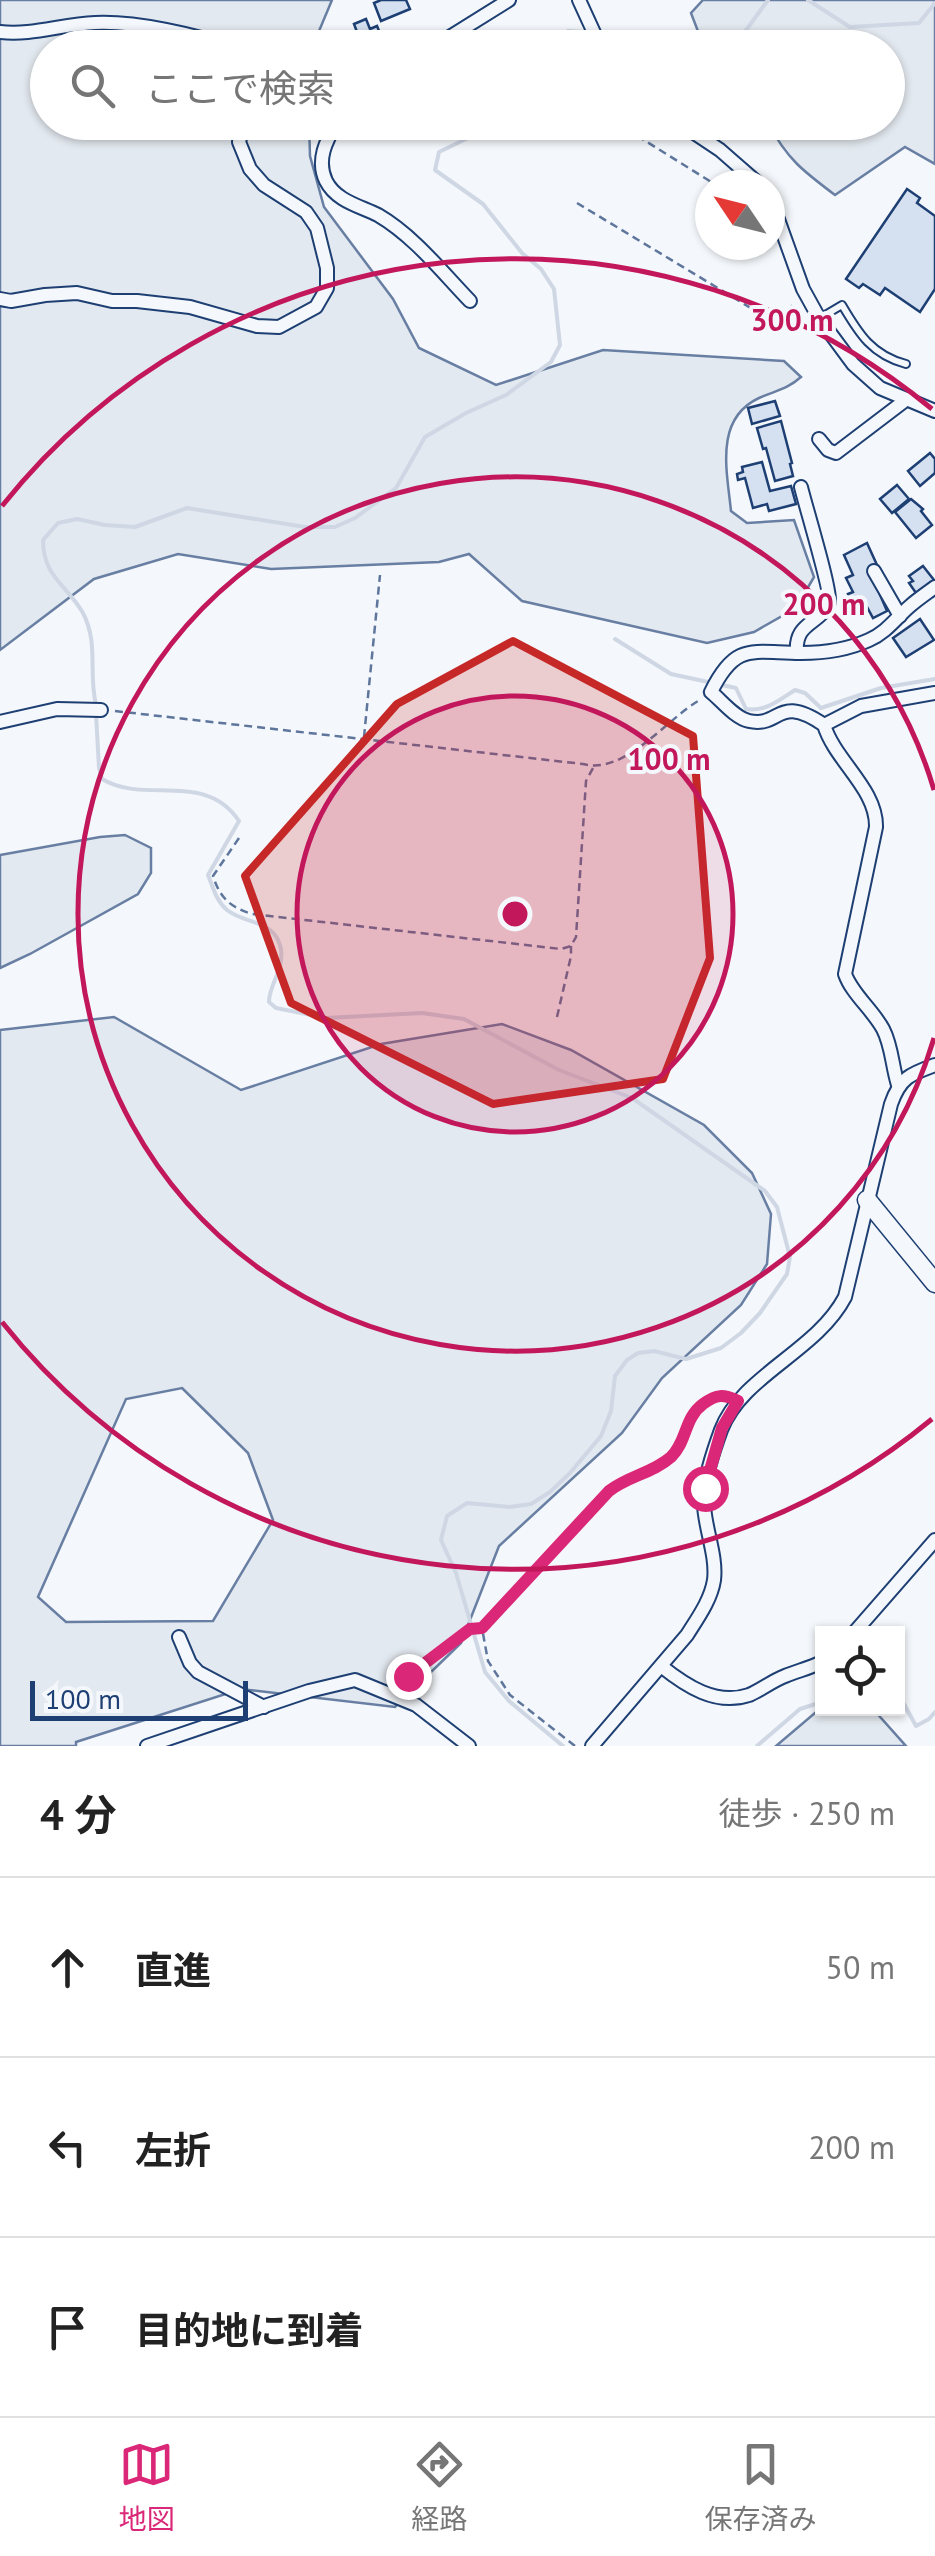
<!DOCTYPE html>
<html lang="ja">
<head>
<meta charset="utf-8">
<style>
	body { margin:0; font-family:"PT Sans","Noto Sans JP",sans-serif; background:#f2f2f2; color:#222 }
	.controls { position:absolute; right:30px; bottom:30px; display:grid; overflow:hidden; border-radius:0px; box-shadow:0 2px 8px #0004 }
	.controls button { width:90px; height:90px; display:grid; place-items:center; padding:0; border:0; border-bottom:2px solid #e0e0e0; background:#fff; color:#222; font:50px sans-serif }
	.compass { position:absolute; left:695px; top:170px; width:90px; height:90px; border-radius:50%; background:#fff; box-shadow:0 2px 8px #0004; rotate:305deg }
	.scale { position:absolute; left:30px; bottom:25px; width:218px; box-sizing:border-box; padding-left:10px; border:5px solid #1d3f73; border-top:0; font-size:28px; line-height:35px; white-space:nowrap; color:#1d3f73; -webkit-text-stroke:8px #f4f7fb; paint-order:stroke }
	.stop { position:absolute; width:30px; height:30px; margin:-22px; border:8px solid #db2777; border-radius:50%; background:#fff }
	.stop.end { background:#db2777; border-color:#fff; box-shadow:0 2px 10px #0008 }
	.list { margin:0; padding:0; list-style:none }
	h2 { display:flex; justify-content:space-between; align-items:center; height:130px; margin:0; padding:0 40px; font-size:42px }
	h2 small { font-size:32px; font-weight:400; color:#767676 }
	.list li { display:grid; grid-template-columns:65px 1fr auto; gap:30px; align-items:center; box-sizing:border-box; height:180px; padding:0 40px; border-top:2px solid #e0e0e0 }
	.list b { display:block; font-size:38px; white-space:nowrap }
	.list em { font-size:32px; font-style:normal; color:#767676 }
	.icon { flex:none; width:55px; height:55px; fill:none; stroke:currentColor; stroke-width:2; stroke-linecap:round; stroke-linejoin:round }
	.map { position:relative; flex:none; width:935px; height:1746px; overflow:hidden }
	.search { position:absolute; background:#fff; box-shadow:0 2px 8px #0004; left:30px; right:30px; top:30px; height:110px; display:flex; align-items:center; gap:25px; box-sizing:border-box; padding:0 35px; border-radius:55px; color:#767676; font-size:38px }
	.sheet { height:670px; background:#fff }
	nav { display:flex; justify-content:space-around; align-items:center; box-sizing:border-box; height:140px; border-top:2px solid #e0e0e0; background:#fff; font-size:28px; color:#767676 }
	nav a { display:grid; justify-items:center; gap:5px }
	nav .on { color:#db2777 }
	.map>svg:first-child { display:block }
	.green { fill:#e3e9f0; stroke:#687fa3; stroke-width:2.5; fill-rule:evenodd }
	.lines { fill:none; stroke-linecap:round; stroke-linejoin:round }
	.stream { stroke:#cfd7e4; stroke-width:4 }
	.building { fill:#d5e0f0; stroke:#1d3f73; stroke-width:2.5 }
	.service-casing { stroke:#1d3f73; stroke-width:10 }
	.minor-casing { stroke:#1d3f73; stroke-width:16 }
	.tertiary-casing { stroke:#1d3f73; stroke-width:21 }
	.path { stroke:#5e769c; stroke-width:2.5; stroke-dasharray:8 5; stroke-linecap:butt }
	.service { stroke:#f4f7fb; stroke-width:6 }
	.minor { stroke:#f4f7fb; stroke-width:12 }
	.tertiary { stroke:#f4f7fb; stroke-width:18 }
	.route { stroke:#db2777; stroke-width:12 }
	.marked { fill:#c62828; fill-opacity:0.2; stroke:#c62828; stroke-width:8; stroke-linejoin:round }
	.ring { fill:none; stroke:#c2185b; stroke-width:5 }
	.centre { fill:#c2185b; stroke:#f4f7fb; stroke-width:5 }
	.ring-label { font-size:30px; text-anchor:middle; font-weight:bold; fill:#c2185b; stroke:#f4f7fb; stroke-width:8; stroke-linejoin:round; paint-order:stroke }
</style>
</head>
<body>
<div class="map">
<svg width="935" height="1746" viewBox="0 0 935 1746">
	<rect width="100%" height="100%" fill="#f4f7fb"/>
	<!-- green -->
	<g class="green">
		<path d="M0,0H332L319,31L316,47L48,48V122L309,123L310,156L324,207L393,299L419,348L496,385L603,350L784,361L801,377C786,390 777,390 759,398C714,419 727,471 731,511L747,523L794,520L814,577L796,608L754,632L707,643L522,601L469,554L439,562L271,569L178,554L94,579L0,650Z"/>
		<path d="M703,0H935V164L905,147L835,195C803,171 787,159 768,123L888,122V48L704,47L691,13Z"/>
		<polygon points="125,835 151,848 151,873 138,894 30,954 0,968 0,855 100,837"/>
		<path d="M114,1017L241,1090L381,1044L502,1024L571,1050L704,1125L752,1173L771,1214L767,1264L741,1305L662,1378L622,1433L499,1546L461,1643L395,1707L241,1689L76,1742V1746H0V1030ZM182,1388L248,1453L273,1520L213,1621L66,1622L38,1597L126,1399Z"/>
		<polygon points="822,1707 873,1709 906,1746 776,1746"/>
	</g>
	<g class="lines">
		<!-- stream -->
		<g class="stream">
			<polyline points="808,0 850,27 919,23 935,3"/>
			<polyline points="605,40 614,48"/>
			<polyline points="562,48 568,31 585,32"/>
			<polyline points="733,48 768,0"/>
			<path d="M615,639L671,674L736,688L746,709C766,712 779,700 795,690L805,693L821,708L881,688L935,679"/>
			<path d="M96,705C88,672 99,644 83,613C67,585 43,577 43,540L58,523L77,519L105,525L135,527L187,508L305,527H335L355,518L396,488L425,437L466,413L506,395L551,362L560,345L554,289L541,269L522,253L483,204L435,170L439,152L470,137L509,122"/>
			<path d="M96,714L99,768L102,779C145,805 205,770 239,821L208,875C213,887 216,901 227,910C246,925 275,919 281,949C284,971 269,984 269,1002L276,1008L326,1018L422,1013L464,1019L559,1070L632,1098L765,1191L777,1207L790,1257L787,1274L760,1313L741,1333L721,1348L686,1359L654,1351L638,1353L627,1360L615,1376L611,1411L601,1436L570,1473L550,1492L531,1504L510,1507L467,1503L447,1516L441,1540L456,1573L485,1672L509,1701L563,1746"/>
			<polyline points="898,1693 916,1726 929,1719 935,1712"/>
			<polyline points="757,1746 800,1709 822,1702"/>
		</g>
	</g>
	<!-- building -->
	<g class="building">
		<polygon points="381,0 406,0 410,9 381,21 374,3"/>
		<polygon points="366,19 370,29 377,26 385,46 363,48 354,24"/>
		<polygon points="907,189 920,198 917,203 935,216 935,289 920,312 885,288 880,295 863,284 859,288 846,279"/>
		<polygon points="775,401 780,416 752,424 748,408"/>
		<polygon points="781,421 792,463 790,464 793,476 775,481 766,448 763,449 757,428"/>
		<polygon points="930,453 935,459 935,473 920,486 908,471"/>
		<polygon points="762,462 770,491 791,486 796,504 769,511 767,504 753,508 745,478 738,480 737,474 743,472 742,467"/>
		<polygon points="897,485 909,499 892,513 880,499"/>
		<polygon points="911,499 923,509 921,511 932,525 916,538 895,512"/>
		<polygon points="867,543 877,565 869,569 887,611 873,618 867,607 857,612 848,594 853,592 846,578 853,575 844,555"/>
		<polygon points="923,566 934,580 916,593 909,583 913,581 909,576"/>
		<polygon points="920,619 934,640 906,657 893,638"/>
	</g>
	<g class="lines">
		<defs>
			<path id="service" d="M820,318L842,305C859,334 872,355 906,364"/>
			<g id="minor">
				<polyline points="579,0 601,48"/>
				<path d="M0,32C31,36 63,24 95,23C137,21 195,35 235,48"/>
				<polyline points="432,48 509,0"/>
				<path d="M337,122C326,141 316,160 326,181C336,201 360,206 378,215C414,236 442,272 470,301"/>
				<polyline points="678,122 720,150 760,185"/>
				<polyline points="770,197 803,289 819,318 853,364 880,388 935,411"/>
				<polyline points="0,299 11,301 45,295 77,293 112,301 137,301 190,307 257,326 279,327 316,307 327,288 327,268 317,228 306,212 264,185 250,169 239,142 244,122"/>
				<polyline points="819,439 828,450 836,453 907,399"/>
				<polyline points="874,571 900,616"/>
				<path d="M797,653C794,621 821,625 829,602C832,593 805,504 801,487"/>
				<polyline points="0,722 57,709 101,710"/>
				<polyline points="824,725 861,706 935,693"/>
				<path d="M898,1085C892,1066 892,1046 883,1029C872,1009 852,994 845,974L876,827C877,789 835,761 824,725C777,693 781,728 749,721C735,718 722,701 711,692C736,641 753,653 801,653C825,653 847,650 869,640C887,632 896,618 910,606C918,599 927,593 935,587"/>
				<polyline points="853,1634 935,1540"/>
				<polyline points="179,1637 190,1663 198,1672 264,1707"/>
				<path d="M661,1666C686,1686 716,1706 749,1695C761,1690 772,1681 785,1676C797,1671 810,1668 822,1662"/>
				<polyline points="147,1746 309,1691 355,1680 416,1705 469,1746"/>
				<path d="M592,1746L687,1635C697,1619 711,1600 714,1580C717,1556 705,1529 704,1505C703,1481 713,1452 721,1430C742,1375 816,1352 845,1297L891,1104C900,1078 910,1074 935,1065"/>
			</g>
			<polyline id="tertiary" points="867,1200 935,1283"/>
		</defs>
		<!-- service casing -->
		<use href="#service" class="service-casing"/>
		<!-- minor casing -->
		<use href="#minor" class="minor-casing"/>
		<!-- tertiary casing -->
		<use href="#tertiary" class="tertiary-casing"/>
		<!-- path -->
		<g class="path">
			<polyline points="566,48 573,41 584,40"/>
			<polyline points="554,122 557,125 561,122"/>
			<polyline points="615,122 716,185"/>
			<polyline points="577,203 774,322 793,305"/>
			<path d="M115,711L583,764C624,775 665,721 698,701"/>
			<polyline points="364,737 380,575"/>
			<path d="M239,838L213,876C220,898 230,907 252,914L561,949L571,946L576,937L586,781L593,768"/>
			<polyline points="557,1017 571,956 571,946"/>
			<polyline points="402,1682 470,1629 480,1628"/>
			<path d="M575,1746L510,1695L488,1661L482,1628L609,1491C628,1476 657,1473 673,1454C692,1433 684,1401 723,1395"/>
		</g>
		<!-- service -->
		<use href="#service" class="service"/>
		<!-- minor -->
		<use href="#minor" class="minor"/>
		<!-- tertiary -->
		<use href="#tertiary" class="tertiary"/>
	</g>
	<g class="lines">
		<!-- route -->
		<path class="route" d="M408,1676L470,1629L482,1628L609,1491C628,1476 653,1473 671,1457C687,1442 684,1418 703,1404C717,1394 723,1394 738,1401L722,1428L705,1488"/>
	</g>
	<!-- marked area -->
	<path class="marked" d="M513,641L693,736L710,958L663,1079L493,1104L291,1003L245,876L397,704Z"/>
	<!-- distance rings -->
	<circle cx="515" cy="914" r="218" fill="#c2185b" fill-opacity=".12"/>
	<g class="ring">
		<circle cx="515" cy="914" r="218"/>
		<path d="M934 1038A437 437 0 1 1 934 790"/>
		<path d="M932 1419A655 655 0 0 1 2 1322M2 506A655 655 0 0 1 932 409"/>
	</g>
	<circle cx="515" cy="914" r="15" class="centre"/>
	<g class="ring-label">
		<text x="792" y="331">300 m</text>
		<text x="824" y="615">200 m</text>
		<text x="669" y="770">100 m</text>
	</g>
</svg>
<div class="controls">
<button><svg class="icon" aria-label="locate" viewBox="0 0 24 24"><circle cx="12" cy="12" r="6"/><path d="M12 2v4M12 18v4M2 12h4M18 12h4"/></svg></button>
</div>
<svg class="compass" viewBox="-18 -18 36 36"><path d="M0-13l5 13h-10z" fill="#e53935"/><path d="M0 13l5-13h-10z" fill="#767676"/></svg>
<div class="scale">100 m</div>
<div class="stop" style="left:705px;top:1488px"></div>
<div class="stop end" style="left:408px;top:1676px"></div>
<div class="search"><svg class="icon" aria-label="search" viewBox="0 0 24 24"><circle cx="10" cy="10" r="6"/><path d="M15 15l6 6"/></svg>ここで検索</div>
</div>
<section class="sheet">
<h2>4 分<small>徒歩 · 250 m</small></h2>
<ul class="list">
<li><svg class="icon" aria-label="ahead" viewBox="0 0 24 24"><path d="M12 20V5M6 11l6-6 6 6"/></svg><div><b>直進</b></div><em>50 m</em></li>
<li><svg class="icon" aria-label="left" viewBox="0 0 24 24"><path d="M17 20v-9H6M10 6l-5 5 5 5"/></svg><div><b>左折</b></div><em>200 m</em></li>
<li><svg class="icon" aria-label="arrive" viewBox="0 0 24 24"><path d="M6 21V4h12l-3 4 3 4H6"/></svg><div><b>目的地に到着</b></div></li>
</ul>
</section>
<nav>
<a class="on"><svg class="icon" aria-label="map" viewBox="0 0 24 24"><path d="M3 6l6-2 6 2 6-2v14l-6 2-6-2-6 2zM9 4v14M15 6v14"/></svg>地図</a>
<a><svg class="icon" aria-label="directions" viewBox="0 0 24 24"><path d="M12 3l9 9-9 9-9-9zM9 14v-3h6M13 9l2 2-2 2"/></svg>経路</a>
<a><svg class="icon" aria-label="saved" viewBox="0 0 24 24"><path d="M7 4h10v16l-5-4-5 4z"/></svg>保存済み</a>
</nav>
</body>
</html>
